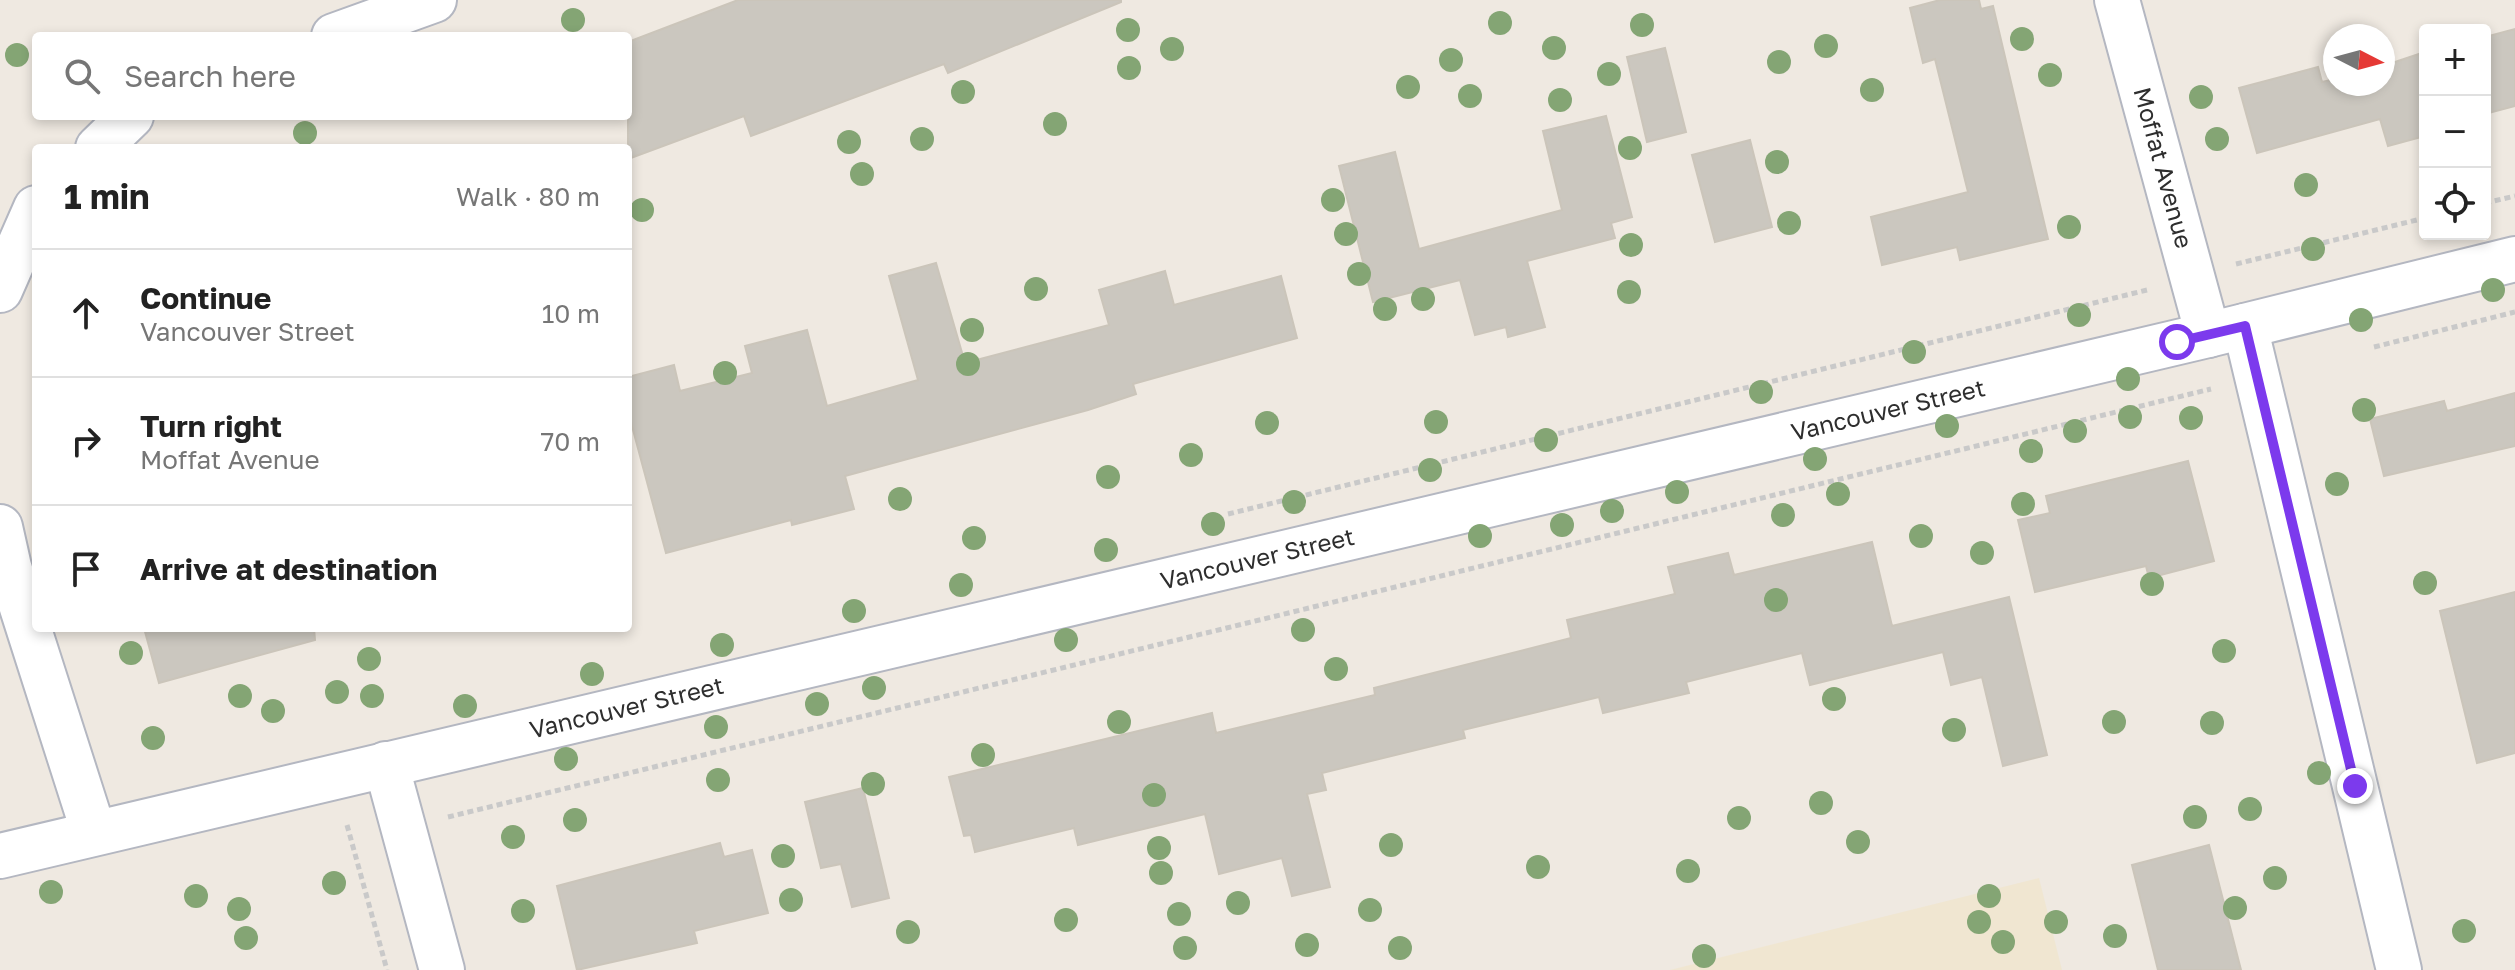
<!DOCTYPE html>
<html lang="en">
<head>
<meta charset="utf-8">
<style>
	body { margin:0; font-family:"Golos Text",sans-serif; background:#f2f2f2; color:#222 }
	.controls { position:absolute; right:24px; top:24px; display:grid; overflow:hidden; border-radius:8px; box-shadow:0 4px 12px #0003 }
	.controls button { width:72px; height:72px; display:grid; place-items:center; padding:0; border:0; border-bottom:2px solid #e0e0e0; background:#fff; color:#222; font:40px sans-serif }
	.compass { position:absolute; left:2323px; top:24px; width:72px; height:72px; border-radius:50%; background:#fff; box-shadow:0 4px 12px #0003; rotate:96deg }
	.stop { position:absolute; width:24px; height:24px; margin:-18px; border:6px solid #7c3aed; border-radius:50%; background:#fff }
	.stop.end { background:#7c3aed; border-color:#fff; box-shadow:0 2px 8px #0008 }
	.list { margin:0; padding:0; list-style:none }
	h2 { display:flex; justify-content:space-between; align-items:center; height:104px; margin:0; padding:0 32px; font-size:34px }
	h2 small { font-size:26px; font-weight:400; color:#767676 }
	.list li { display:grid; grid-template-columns:52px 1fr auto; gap:24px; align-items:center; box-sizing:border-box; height:128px; padding:0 32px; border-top:2px solid #e0e0e0 }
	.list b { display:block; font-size:30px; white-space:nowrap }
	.list p { margin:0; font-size:26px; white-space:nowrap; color:#767676 }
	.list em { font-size:26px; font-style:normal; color:#767676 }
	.icon { flex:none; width:44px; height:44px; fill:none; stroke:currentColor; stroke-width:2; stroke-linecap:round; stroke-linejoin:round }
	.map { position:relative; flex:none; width:2515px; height:970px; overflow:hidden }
	.search { position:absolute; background:#fff; box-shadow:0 4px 12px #0003; left:32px; top:32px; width:600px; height:88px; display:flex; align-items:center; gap:20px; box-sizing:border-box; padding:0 28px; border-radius:8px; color:#767676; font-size:30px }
	.panel { position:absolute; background:#fff; box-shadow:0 4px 12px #0003; left:32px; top:144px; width:600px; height:488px; border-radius:8px }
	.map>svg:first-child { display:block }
	.education { fill:#f0e6d1 }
	.building { fill:#cbc7bf; stroke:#cbc5ba; stroke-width:2 }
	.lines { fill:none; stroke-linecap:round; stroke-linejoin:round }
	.minor-casing { stroke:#b4b7c1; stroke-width:48 }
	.tertiary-casing { stroke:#b4b7c1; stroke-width:48 }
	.path { stroke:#c9c9c9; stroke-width:5; stroke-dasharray:6 4; stroke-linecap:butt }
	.minor { stroke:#fff; stroke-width:44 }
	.tertiary { stroke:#fff; stroke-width:44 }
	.tree { fill:#84a574 }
	.route { stroke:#7c3aed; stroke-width:10 }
	.labels { text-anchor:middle; stroke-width:6; stroke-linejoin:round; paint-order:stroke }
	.street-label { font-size:24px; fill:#2e2e2e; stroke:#fff }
</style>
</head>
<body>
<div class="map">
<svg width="2515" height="970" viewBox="0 0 2515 970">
	<rect width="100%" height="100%" fill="#efe9e1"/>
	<!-- education -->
	<polygon class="education" points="2039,878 2062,970 1670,970"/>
	<!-- building -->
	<g class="building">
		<polygon points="738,0 1121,0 1121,2 948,73 944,64 751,136 744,116 628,159 628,42"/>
		<polygon points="1940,0 1979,0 1981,9 1993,6 2048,239 1960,260 1957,247 1882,265 1871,217 1968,192 1935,59 1923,63 1910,8"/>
		<polygon points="2515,29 2515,106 2485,114 2485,37"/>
		<polygon points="1665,48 1686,132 1647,142 1627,57"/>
		<polygon points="2425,52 2425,136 2388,146 2380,119 2257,153 2239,88 2318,67 2322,82 2335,79 2335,84 2383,84 2383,66"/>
		<polygon points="1606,116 1632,217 1611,223 1615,238 1527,261 1545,327 1508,337 1506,327 1475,335 1460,280 1373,302 1339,166 1395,152 1419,249 1562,210 1543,131"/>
		<polygon points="1750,140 1772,227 1715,242 1692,155"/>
		<polygon points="936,263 965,363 1109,325 1099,290 1165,271 1174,305 1281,276 1297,338 1133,384 1136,394 1088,410 845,476 854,509 792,525 791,520 666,553 628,411 628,377 674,365 680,391 752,373 745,346 807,330 827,406 918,380 889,276"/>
		<polygon points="2515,393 2515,446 2384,476 2370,419 2444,401 2447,411"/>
		<polygon points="2188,461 2214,561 2149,578 2146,566 2035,592 2018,520 2050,513 2046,496"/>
		<polygon points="1872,542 1892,626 2009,597 2047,755 2003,766 1982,677 1951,685 1943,652 1810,685 1802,653 1686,682 1689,693 1603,713 1599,697 1463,730 1465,738 1322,773 1326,790 1307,794 1330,887 1292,896 1282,858 1219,874 1205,814 1078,845 1074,828 975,852 971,835 964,836 949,777 1212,713 1216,733 1375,695 1374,688 1571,638 1567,620 1675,594 1668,567 1728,553 1734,575"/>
		<polygon points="2515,592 2515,753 2477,763 2440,611"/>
		<polygon points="144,628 314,628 315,640 159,683"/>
		<polygon points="863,788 889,898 852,907 841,864 821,868 805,802"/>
		<polygon points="720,843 724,857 752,850 768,913 694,931 697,943 577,970 557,886"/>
		<polygon points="2209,845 2241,970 2158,970 2132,865"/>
	</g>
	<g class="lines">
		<defs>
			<g id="minor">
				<path id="s1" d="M2117,0L2208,335"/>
				<polyline points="334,36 434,0"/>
				<polyline points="98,148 131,116"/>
				<polyline points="0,290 36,208"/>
				<polyline points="2245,326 2399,970"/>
				<polyline points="0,527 9,567 94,833"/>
				<polyline points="386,764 442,970"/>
			</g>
			<g id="tertiary">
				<path id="s2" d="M0,856L2208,335L2515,259"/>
			</g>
		</defs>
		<!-- minor casing -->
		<use href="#minor" class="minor-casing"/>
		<!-- tertiary casing -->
		<use href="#tertiary" class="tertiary-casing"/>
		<!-- path -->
		<g class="path">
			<polyline points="2485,203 2515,196"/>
			<polyline points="2236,264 2425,218"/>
			<polyline points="2374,347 2515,312"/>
			<polyline points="1228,514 2147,290"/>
			<polyline points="448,817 2211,389"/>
			<polyline points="347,825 387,970"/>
		</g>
		<!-- minor -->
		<use href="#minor" class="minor"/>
		<!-- tertiary -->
		<use href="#tertiary" class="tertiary"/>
	</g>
	<!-- trees -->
	<g class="tree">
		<circle cx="573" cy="20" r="12"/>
		<circle cx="1500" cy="23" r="12"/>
		<circle cx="1642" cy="25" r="12"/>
		<circle cx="1128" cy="30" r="12"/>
		<circle cx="2022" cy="39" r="12"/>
		<circle cx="1826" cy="46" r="12"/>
		<circle cx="1554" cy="48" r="12"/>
		<circle cx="1172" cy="49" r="12"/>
		<circle cx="17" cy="55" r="12"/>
		<circle cx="1451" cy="60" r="12"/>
		<circle cx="1779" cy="62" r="12"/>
		<circle cx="1129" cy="68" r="12"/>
		<circle cx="1609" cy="74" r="12"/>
		<circle cx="2050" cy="75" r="12"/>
		<circle cx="1408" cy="87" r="12"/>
		<circle cx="1872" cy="90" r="12"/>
		<circle cx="963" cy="92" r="12"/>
		<circle cx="1470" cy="96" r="12"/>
		<circle cx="2201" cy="97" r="12"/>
		<circle cx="1560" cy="100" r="12"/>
		<circle cx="1055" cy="124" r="12"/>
		<circle cx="305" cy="133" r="12"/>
		<circle cx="922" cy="139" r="12"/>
		<circle cx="2217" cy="139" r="12"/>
		<circle cx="849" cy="142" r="12"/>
		<circle cx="1630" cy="148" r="12"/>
		<circle cx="1777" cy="162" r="12"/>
		<circle cx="862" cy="174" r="12"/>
		<circle cx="2306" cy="185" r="12"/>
		<circle cx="1333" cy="200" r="12"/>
		<circle cx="642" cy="210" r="12"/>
		<circle cx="1789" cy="223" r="12"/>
		<circle cx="2069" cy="227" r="12"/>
		<circle cx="1346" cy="234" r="12"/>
		<circle cx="1631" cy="245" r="12"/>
		<circle cx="2313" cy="249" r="12"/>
		<circle cx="1359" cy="274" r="12"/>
		<circle cx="1036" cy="289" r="12"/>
		<circle cx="2493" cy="290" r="12"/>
		<circle cx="1629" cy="292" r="12"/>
		<circle cx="1423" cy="299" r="12"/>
		<circle cx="1385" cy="309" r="12"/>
		<circle cx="2079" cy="315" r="12"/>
		<circle cx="2361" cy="320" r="12"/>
		<circle cx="972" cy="330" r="12"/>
		<circle cx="1914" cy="352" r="12"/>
		<circle cx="968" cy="364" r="12"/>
		<circle cx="725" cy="373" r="12"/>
		<circle cx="2128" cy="379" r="12"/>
		<circle cx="1761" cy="392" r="12"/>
		<circle cx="2364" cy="410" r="12"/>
		<circle cx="2130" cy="417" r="12"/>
		<circle cx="2191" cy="418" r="12"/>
		<circle cx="1436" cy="422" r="12"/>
		<circle cx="1267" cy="423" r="12"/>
		<circle cx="1947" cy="426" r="12"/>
		<circle cx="2075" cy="431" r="12"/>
		<circle cx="1546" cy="440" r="12"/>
		<circle cx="2031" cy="451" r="12"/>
		<circle cx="1191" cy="455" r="12"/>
		<circle cx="1815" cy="459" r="12"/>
		<circle cx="1430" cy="470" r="12"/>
		<circle cx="1108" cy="477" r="12"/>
		<circle cx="2337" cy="484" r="12"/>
		<circle cx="1677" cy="492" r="12"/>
		<circle cx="1838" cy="494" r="12"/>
		<circle cx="900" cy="499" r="12"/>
		<circle cx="1294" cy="502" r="12"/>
		<circle cx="2023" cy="504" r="12"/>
		<circle cx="1612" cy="511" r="12"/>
		<circle cx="1783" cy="515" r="12"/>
		<circle cx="1213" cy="524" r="12"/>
		<circle cx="1562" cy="525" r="12"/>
		<circle cx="1480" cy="536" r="12"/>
		<circle cx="1921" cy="536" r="12"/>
		<circle cx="974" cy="538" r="12"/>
		<circle cx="1106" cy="550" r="12"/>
		<circle cx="1982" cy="553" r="12"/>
		<circle cx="2425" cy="583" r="12"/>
		<circle cx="2152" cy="584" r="12"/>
		<circle cx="961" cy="585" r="12"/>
		<circle cx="1776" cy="600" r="12"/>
		<circle cx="854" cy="611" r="12"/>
		<circle cx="1303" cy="630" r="12"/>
		<circle cx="1066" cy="640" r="12"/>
		<circle cx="722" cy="645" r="12"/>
		<circle cx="2224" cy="651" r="12"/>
		<circle cx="131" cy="653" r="12"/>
		<circle cx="369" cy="659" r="12"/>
		<circle cx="1336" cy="669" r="12"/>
		<circle cx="592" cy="674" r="12"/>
		<circle cx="874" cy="688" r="12"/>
		<circle cx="337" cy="692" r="12"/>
		<circle cx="240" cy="696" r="12"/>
		<circle cx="372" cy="696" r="12"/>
		<circle cx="1834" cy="699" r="12"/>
		<circle cx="817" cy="704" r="12"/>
		<circle cx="465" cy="706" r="12"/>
		<circle cx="273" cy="711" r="12"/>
		<circle cx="1119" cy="722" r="12"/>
		<circle cx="2114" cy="722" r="12"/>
		<circle cx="2212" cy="723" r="12"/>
		<circle cx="716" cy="727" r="12"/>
		<circle cx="1954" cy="730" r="12"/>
		<circle cx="153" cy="738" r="12"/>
		<circle cx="983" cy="755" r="12"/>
		<circle cx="566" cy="759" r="12"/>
		<circle cx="2319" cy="773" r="12"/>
		<circle cx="718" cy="780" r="12"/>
		<circle cx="873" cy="784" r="12"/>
		<circle cx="1154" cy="795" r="12"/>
		<circle cx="1821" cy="803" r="12"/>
		<circle cx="2250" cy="809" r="12"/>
		<circle cx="2195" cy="817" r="12"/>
		<circle cx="1739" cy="818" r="12"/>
		<circle cx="575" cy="820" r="12"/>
		<circle cx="513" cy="837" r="12"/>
		<circle cx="1858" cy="842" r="12"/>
		<circle cx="1391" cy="845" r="12"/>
		<circle cx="1159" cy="848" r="12"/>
		<circle cx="783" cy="856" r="12"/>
		<circle cx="1538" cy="867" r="12"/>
		<circle cx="1688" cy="871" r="12"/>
		<circle cx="1161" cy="873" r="12"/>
		<circle cx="2275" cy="878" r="12"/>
		<circle cx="334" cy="883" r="12"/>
		<circle cx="51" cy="892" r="12"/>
		<circle cx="196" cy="896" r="12"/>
		<circle cx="1989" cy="896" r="12"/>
		<circle cx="791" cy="900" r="12"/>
		<circle cx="1238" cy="903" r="12"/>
		<circle cx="2235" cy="908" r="12"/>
		<circle cx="239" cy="909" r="12"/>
		<circle cx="1370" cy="910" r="12"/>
		<circle cx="523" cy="911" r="12"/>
		<circle cx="1179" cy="914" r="12"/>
		<circle cx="1066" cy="920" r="12"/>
		<circle cx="1979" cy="922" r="12"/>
		<circle cx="2056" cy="922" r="12"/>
		<circle cx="2464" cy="931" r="12"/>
		<circle cx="908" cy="932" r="12"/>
		<circle cx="2115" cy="936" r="12"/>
		<circle cx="246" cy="938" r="12"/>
		<circle cx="2003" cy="942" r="12"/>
		<circle cx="1307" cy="945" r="12"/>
		<circle cx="1185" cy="948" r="12"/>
		<circle cx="1400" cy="948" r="12"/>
		<circle cx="1704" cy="956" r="12"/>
	</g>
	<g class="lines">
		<!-- route -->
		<polyline class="route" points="2177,342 2245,326 2355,786"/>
	</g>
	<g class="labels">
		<!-- street labels -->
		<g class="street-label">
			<text dy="8" stroke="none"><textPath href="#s1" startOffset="174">Moffat Avenue</textPath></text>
			<text dy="8" stroke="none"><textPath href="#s2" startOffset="1940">Vancouver Street</textPath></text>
			<text dy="8" stroke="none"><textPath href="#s2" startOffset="1292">Vancouver Street</textPath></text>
			<text dy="8" stroke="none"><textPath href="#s2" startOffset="644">Vancouver Street</textPath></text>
		</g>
	</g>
</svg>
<div class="controls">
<button>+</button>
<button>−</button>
<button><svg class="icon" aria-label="locate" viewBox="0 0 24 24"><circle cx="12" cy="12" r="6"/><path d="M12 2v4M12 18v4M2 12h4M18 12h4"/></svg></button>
</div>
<svg class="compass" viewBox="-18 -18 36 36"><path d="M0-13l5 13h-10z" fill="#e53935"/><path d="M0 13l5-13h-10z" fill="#767676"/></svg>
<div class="stop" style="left:2177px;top:342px"></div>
<div class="stop end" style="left:2355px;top:786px"></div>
<div class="search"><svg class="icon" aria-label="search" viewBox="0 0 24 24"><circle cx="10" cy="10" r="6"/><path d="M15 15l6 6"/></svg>Search here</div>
<section class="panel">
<h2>1 min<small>Walk · 80 m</small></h2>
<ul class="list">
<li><svg class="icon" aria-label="ahead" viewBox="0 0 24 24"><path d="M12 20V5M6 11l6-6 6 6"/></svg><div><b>Continue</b><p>Vancouver Street</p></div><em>10 m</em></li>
<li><svg class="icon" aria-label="right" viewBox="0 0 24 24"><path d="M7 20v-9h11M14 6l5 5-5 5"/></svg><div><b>Turn right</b><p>Moffat Avenue</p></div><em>70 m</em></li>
<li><svg class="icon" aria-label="arrive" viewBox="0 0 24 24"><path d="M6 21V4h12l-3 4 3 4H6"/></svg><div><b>Arrive at destination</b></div></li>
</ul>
</section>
</div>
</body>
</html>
